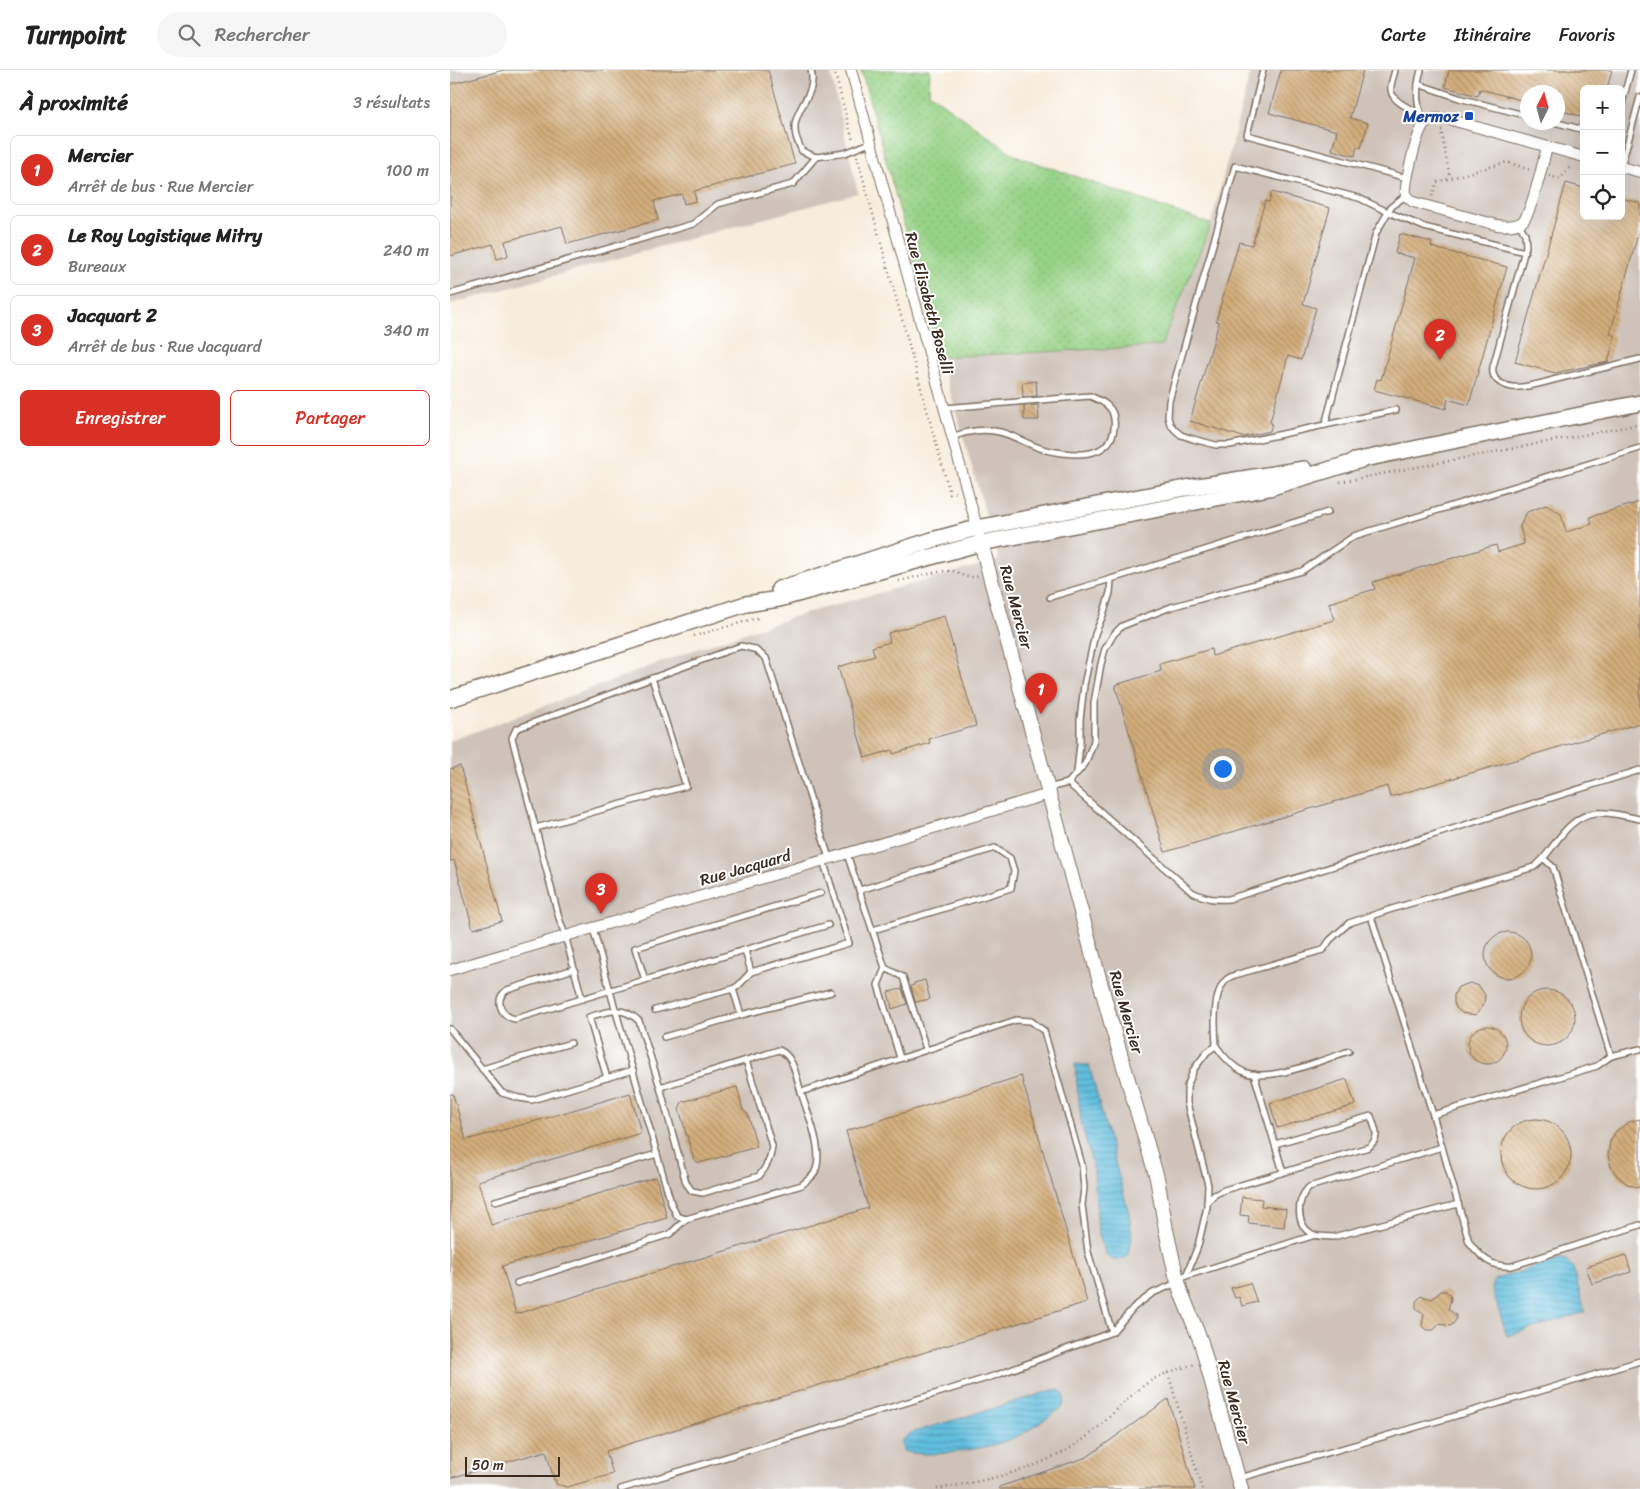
<!DOCTYPE html>
<html lang="fr">
<head>
<meta charset="utf-8">
<style>
	body { margin:0; font-family:Sriracha,sans-serif; background:#f6f6f6; color:#222 }
	.controls { position:absolute; right:15px; top:15px; display:grid; overflow:hidden; border-radius:8px; box-shadow:0 5px 20px #0002 }
	.controls button { width:45px; height:45px; display:grid; place-items:center; padding:0; border:0; border-bottom:1px solid #e0e0e0; background:#fff; color:#222; font:25px sans-serif }
	.compass { position:absolute; left:1070px; top:15px; width:45px; height:45px; border-radius:50%; background:#fff; box-shadow:0 5px 20px #0002; rotate:6deg }
	.scale { position:absolute; left:15px; bottom:12px; width:95px; box-sizing:border-box; padding-left:5px; border:2px solid #3b2a1e; border-top:0; font-size:14px; line-height:18px; white-space:nowrap; color:#3b2a1e; -webkit-text-stroke:4px #fff; paint-order:stroke }
	.you { position:absolute; left:772px; top:698px; width:18px; height:18px; margin:-12px; border:4px solid #fff; border-radius:50%; background:#1a73e8; box-shadow:0 0 0 8px #1a73e833 }
	.badge { display:grid; place-items:center; width:32px; height:32px; border-radius:50%; background:#d93025; color:#fff; font-size:16px; font-weight:700 }
	.pin { position:absolute; translate:-50% -41px; filter:drop-shadow(0 1px 2px #0008) }
	.pin::after { content:''; position:absolute; top:26px; width:18px; height:15px; background:inherit; clip-path:polygon(0 0,100% 0,50% 100%) }
	.list { margin:0; padding:0; list-style:none }
	h2 { display:flex; justify-content:space-between; align-items:center; height:65px; margin:0; padding:0 20px; font-size:21px }
	h2 small { font-size:16px; font-weight:400; color:#767676 }
	.list li { display:grid; grid-template-columns:32px 1fr auto; gap:15px; align-items:center; box-sizing:border-box; height:70px; margin:0 10px 10px; padding:0 10px; border:1px solid #e0e0e0; border-radius:8px }
	.list b { display:block; font-size:19px; white-space:nowrap }
	.list p { margin:0; font-size:16px; white-space:nowrap; color:#767676 }
	.list em { font-size:16px; font-style:normal; color:#767676 }
	.actions { display:flex; gap:10px; padding:15px 20px }
	.actions a { flex:1; padding:11px 0; border:1px solid #d93025; border-radius:8px; text-align:center; font-size:18px; color:#d93025 }
	.actions .main { background:#d93025; color:#fff }
	.icon { flex:none; width:28px; height:28px; fill:none; stroke:currentColor; stroke-width:2; stroke-linecap:round; stroke-linejoin:round }
	.map { position:relative; flex:none; width:1190px; height:1419px; overflow:hidden }
	header { display:flex; align-items:center; gap:30px; box-sizing:border-box; height:70px; padding:0 25px; background:#fff; border-bottom:1px solid #e0e0e0 }
	header strong { font-size:24px }
	nav { display:flex; gap:28px; margin-inline-start:auto; font-size:18px }
	.search { width:350px; height:45px; background:#f6f6f6; display:flex; align-items:center; gap:12px; box-sizing:border-box; padding:0 18px; border-radius:28px; color:#767676; font-size:19px }
	main { display:flex }
	aside { flex:1; background:#fff }
	.map>svg:first-child { display:block }
	.industrial { fill:#cec2b9; fill-rule:evenodd }
	.grass { fill:url(#grass-dots); stroke:#687e52 }
	.water { fill:url(#water-rules); stroke:#4e747e }
	.building { fill:url(#building-back-hatch) }
	.lines { fill:none; stroke-linecap:round; stroke-linejoin:round }
	.service-casing { stroke:#7d6e60; stroke-width:8 }
	.minor-casing { stroke:#7d6e60; stroke-width:12 }
	.tertiary-casing { stroke:#7d6e60; stroke-width:16 }
	.secondary-casing { stroke:#7d6e60; stroke-width:18 }
	.path { stroke:#7d6e60; stroke-width:2.5; stroke-dasharray:1 4; stroke-linecap:butt }
	.service { stroke:#fff; stroke-width:5 }
	.minor { stroke:#fff; stroke-width:10 }
	.tertiary { stroke:#fff; stroke-width:14 }
	.secondary { stroke:#fff; stroke-width:15 }
	.transit-dot { fill:#1a4fb4; stroke:#fff; stroke-width:2 }
	.labels { text-anchor:middle; stroke-width:4; stroke-linejoin:round; paint-order:stroke }
	.transit-label { font-size:16px; font-weight:bold; fill:#164399; stroke:#fff; text-anchor:end }
	.street-label { font-size:16px; fill:#3b2a1e; stroke:#fff }
</style>
</head>
<body>
<header>
<strong>Turnpoint</strong>
<div class="search"><svg class="icon" aria-label="search" viewBox="0 0 24 24"><circle cx="10" cy="10" r="6"/><path d="M15 15l6 6"/></svg>Rechercher</div>
<nav><a>Carte</a><a>Itinéraire</a><a>Favoris</a></nav>
</header>
<main>
<aside>
<h2>À proximité<small>3 résultats</small></h2>
<ul class="list">
<li><span class="badge">1</span><div><b>Mercier</b><p>Arrêt de bus · Rue Mercier</p></div><em>100 m</em></li>
<li><span class="badge">2</span><div><b>Le Roy Logistique Mitry</b><p>Bureaux</p></div><em>240 m</em></li>
<li><span class="badge">3</span><div><b>Jacquart 2</b><p>Arrêt de bus · Rue Jacquard</p></div><em>340 m</em></li>
</ul>
<div class="actions"><a class="main">Enregistrer</a><a>Partager</a></div>
</aside>
<div class="map">
<svg width="1190" height="1419" viewBox="0 0 1190 1419">
	<defs>
		<pattern id="grass-dots" width="8" height="8" patternUnits="userSpaceOnUse" patternTransform="scale(1.25)"><rect width="8" height="8" fill="#96d286"/><path d="M2 2h.1M6 6h.1" fill="none" stroke="#82b473" stroke-width="1.8" stroke-linecap="round"/></pattern>
		<pattern id="water-rules" width="6" height="5" patternUnits="userSpaceOnUse" patternTransform="scale(1.25)"><rect width="6" height="5" fill="#61bedf"/><path d="M0 2.5h6" fill="none" stroke="#519bb4"/></pattern>
		<pattern id="building-back-hatch" width="6" height="6" patternUnits="userSpaceOnUse" patternTransform="scale(1.25)"><rect width="6" height="6" fill="#d3ad7c"/><path d="M-1 5l2 2M0 0l6 6M5-1l2 2" fill="none" stroke="#ac8d65"/></pattern>
	</defs>
	<rect width="100%" height="100%" fill="#fff"/>
	<filter id="ink" filterUnits="userSpaceOnUse"><feTurbulence type="fractalNoise" baseFrequency=".02" numOctaves="2"/><feDisplacementMap in="SourceGraphic" scale="10" xChannelSelector="R" yChannelSelector="G"/><feConvolveMatrix kernelMatrix="1 2 1 2 8 2 1 2 1" color-interpolation-filters="sRGB"/></filter>
	<filter id="wash" filterUnits="userSpaceOnUse"><feTurbulence type="fractalNoise" baseFrequency=".0096" numOctaves="4" result="noise"/><feDisplacementMap in="SourceGraphic" scale="20" xChannelSelector="R" yChannelSelector="G"/><feGaussianBlur stdDeviation="1.12" result="paint"/><feColorMatrix in="noise" values="0 0 0 0 0 0 0 0 0 0 0 0 0 0 0 0 0 1.4 0 .05"/><feComposite in="paint" operator="in"/></filter>
	<g filter="url(#wash)">
		<rect width="100%" height="100%" fill="#f7eddc"/>
		<!-- industrial -->
		<g class="industrial">
			<polygon points="0,0 380,0 408,123 0,234"/>
			<path d="M801,0H1190V1419H0V671L263,573L356,543L549,490L490,287L711,276L761,154ZM1134,19H1171V146H1134ZM1078,22H1108V52H1078Z"/>
		</g>
		<!-- grass -->
		<polygon class="grass" points="411,0 480,0 479,23 564,85 761,154 711,276 490,287"/>
		<!-- water -->
		<g class="water">
			<path d="M625,994L639,995L679,1144L682,1169L677,1187C669,1191 663,1191 656,1185L648,1161L644,1102L631,1051Z"/>
			<polygon points="1111,1189 1117,1191 1123,1198 1135,1242 1057,1266 1042,1219 1043,1214 1046,1209"/>
			<path d="M607,1319L614,1324C615,1331 615,1334 610,1339C598,1347 586,1356 574,1363C550,1376 522,1380 495,1383C481,1384 466,1385 453,1381L451,1371L461,1363Z"/>
		</g>
		<g id="blocks">
			<!-- building -->
			<g class="building">
				<polygon points="54,0 318,0 345,94 244,121 246,131 234,134 232,124 204,131 208,150 117,174 112,156 55,171 58,186 47,189 43,174 0,186 0,14"/>
				<polygon points="831,0 913,0 900,48 918,53 911,78 907,76 905,86 882,80 887,61 819,43"/>
				<polygon points="999,0 1162,0 1157,19 1134,19 1134,47 1108,40 1108,22 1078,22 1078,32 1030,19 1028,26 995,17"/>
				<polygon points="1116,113 1134,118 1134,146 1171,146 1171,128 1190,133 1190,157 1160,264 1165,266 1158,292 1105,303 1065,292"/>
				<polygon points="822,122 880,138 853,234 866,238 851,290 838,286 820,352 822,353 820,361 793,367 740,351 769,252 766,251 789,172 802,175 815,131 819,132"/>
				<polygon points="950,164 982,172 981,177 1057,197 1019,335 998,329 996,339 924,320 927,309 931,310 965,188 945,183"/>
				<polygon points="586,311 587,326 573,327 572,313"/>
				<polygon points="588,335 589,350 574,350 574,336"/>
				<polygon points="1190,432 1190,653 940,727 937,716 715,782 665,615 711,601 710,594 740,585 761,579 762,586 884,550 879,533 925,519 923,512 1046,475 1048,482 1074,474 1070,456 1077,442 1096,435 1111,444 1116,462 1142,454 1140,447"/>
				<polygon points="494,546 526,656 479,669 480,673 443,684 442,680 415,688 388,597 425,586 422,577 440,572 438,563"/>
				<polygon points="10,696 52,851 23,859 4,790 0,791 0,699"/>
				<circle cx="1058" cy="885" r="23"/>
				<polygon points="475,910 480,929 465,932 461,916 464,915 464,913"/>
				<polygon points="1020,913 1029,916 1035,925 1034,934 1026,945 1012,943 1006,938 1004,932 1004,925 1008,917"/>
				<polygon points="452,919 457,934 442,939 438,922"/>
				<circle cx="1097" cy="948" r="28"/>
				<circle cx="1037" cy="975" r="19"/>
				<polygon points="571,1006 637,1232 156,1381 163,1404 117,1417 106,1414 106,1410 104,1410 96,1381 0,1408 0,1024 3,1024 16,1070 93,1049 180,1023 191,1063 28,1111 41,1155 206,1107 217,1148 52,1196 66,1244 418,1138 396,1061"/>
				<polygon points="897,1009 905,1035 827,1058 820,1033"/>
				<polygon points="287,1017 293,1040 298,1044 307,1077 249,1093 244,1090 229,1039 232,1032"/>
				<circle cx="1086" cy="1084" r="35"/>
				<polygon points="1190,1049 1190,1118 1177,1114 1167,1106 1161,1097 1158,1085 1160,1072 1166,1061 1179,1052"/>
				<polygon points="792,1127 812,1129 811,1136 836,1139 834,1157 798,1153 799,1146 790,1145"/>
				<polygon points="1176,1185 1181,1202 1142,1214 1136,1197"/>
				<polygon points="800,1213 807,1232 792,1236 789,1227 785,1228 781,1218"/>
				<polygon points="991,1221 996,1221 1000,1225 1001,1229 998,1239 1006,1245 1006,1250 1001,1256 989,1254 984,1260 976,1260 972,1256 974,1244 966,1238 966,1231 972,1226 982,1229"/>
				<polygon points="718,1329 745,1419 550,1419 549,1417 637,1387"/>
			</g>
		</g>
	</g>
	<g filter="url(#ink)">
		<use href="#blocks" fill-opacity="0" stroke="#7d6e60" stroke-width="1"/>
		<g class="lines">
			<defs>
				<g id="service">
					<path d="M361,0C367,24 347,35 345,55C344,65 348,72 352,81L366,87L395,83L420,73"/>
					<polyline points="813,0 797,65 957,108"/>
					<path d="M945,0C944,6 940,14 941,20C942,32 961,39 970,43"/>
					<path d="M971,0C966,18 965,36 975,53"/>
					<polyline points="968,14 1009,28 1078,46"/>
					<polyline points="1171,37 1181,0"/>
					<polyline points="1104,52 1134,60"/>
					<polyline points="1171,97 1190,27"/>
					<path d="M1069,154L1075,164L1076,176L1043,297C1041,309 1051,315 1062,317C1074,319 1095,312 1107,309C1135,302 1162,296 1190,289"/>
					<polyline points="0,224 243,154 268,134 343,114 366,87"/>
					<path d="M494,338L640,326C649,330 660,334 663,344C666,354 664,366 658,373C645,389 614,384 596,380C580,376 566,366 550,362C533,358 517,361 502,367"/>
					<polyline points="946,340 875,355 926,163 941,137 955,126"/>
					<polyline points="875,355 780,375 766,375 743,369 731,365 725,360 720,354 718,347 719,331 785,96 909,128 938,142 974,157 1075,182"/>
					<polyline points="600,527 661,509"/>
					<polyline points="627,702 630,674 630,650 634,615 645,564 653,545 660,523 661,509 878,442"/>
					<path d="M618,713L742,822C757,829 763,830 779,829L1190,700"/>
					<polyline points="598,718 618,713 635,694 644,671 644,633 651,594 655,579 664,564 672,556 721,537 852,501 904,466 1190,378"/>
					<polyline points="86,758 236,716 202,608"/>
					<polyline points="397,784 435,898 428,915 450,988"/>
					<polyline points="1094,789 1103,797 1161,986"/>
					<polyline points="410,820 545,778 560,788 564,801 561,818 423,860"/>
					<polyline points="921,846 983,1045 1147,996 1161,986 1190,979"/>
					<path d="M143,858L160,921L221,1133L227,1146L236,1149L352,1115C356,1111 361,1108 364,1104C376,1083 357,1043 351,1022L566,950L581,951L594,961L632,1095L634,1118L632,1135L638,1182L662,1262"/>
					<polyline points="295,880 301,902"/>
					<polyline points="435,898 453,907 476,979"/>
					<path d="M124,899L57,920C44,929 50,946 65,949L378,855"/>
					<polyline points="195,910 185,878 371,823"/>
					<polyline points="132,929 115,865 109,848 62,668 66,659 211,605 291,576 304,579 316,588 379,788"/>
					<polyline points="205,940 283,919 288,916 301,902 399,873 373,790"/>
					<polyline points="291,945 381,922"/>
					<polyline points="0,959 52,1023 69,1028 82,1030 183,1000"/>
					<polyline points="214,967 291,945 283,919"/>
					<path d="M766,976C765,957 762,926 775,911C777,908 782,906 785,905L873,880L880,870L899,853L945,838L1084,797C1095,789 1100,779 1109,768C1135,734 1153,742 1190,749"/>
					<polyline points="32,999 121,973"/>
					<polyline points="804,1004 833,1102"/>
					<path d="M157,1008L139,947C159,941 172,935 189,951L210,1017L329,980C344,986 346,1007 351,1022"/>
					<path d="M210,1017L236,1113L242,1121L253,1123L309,1106C317,1097 321,1088 322,1076L296,990"/>
					<path d="M983,1045L1019,1172C1031,1187 1041,1198 1062,1196L1190,1155"/>
					<path d="M992,1077L859,1117C846,1130 845,1156 864,1165C869,1167 877,1166 883,1167L1008,1134"/>
					<polyline points="45,1131 207,1084"/>
					<path d="M757,1133L764,1125L774,1120L919,1077C931,1066 925,1060 921,1046L825,1074"/>
					<polyline points="736,1206 865,1165"/>
					<polyline points="67,1213 220,1164 236,1149"/>
					<polyline points="790,1408 1074,1326 1190,1291"/>
					<path d="M171,1419L547,1305L662,1262L684,1237L703,1223L722,1215L736,1206L748,1176L757,1137L758,1115L737,1033V1017L744,999L757,982L766,976C773,986 782,997 794,1002C820,1013 872,990 899,981"/>
				</g>
				<g id="minor">
					<polyline points="401,0 529,464"/>
					<path d="M1097,77C1093,92 1082,142 1073,151C1066,157 1055,156 1047,155L963,132L956,126C954,114 967,61 975,53C981,48 991,48 998,49L1134,87"/>
					<polyline points="1171,97 1190,102"/>
					<polyline points="0,900 599,724"/>
				</g>
				<polyline id="tertiary" points="531,473 662,956 707,1108 716,1160 726,1205 731,1222 751,1272 791,1419"/>
				<g id="secondary">
					<polyline points="904,391 1190,333"/>
					<polyline points="329,519 482,470 527,458 736,418 854,399"/>
					<polyline points="0,629 296,534 329,529 531,473 819,418 914,389"/>
				</g>
			</defs>
			<!-- service casing -->
			<use href="#service" class="service-casing"/>
			<!-- minor casing -->
			<use href="#minor" class="minor-casing"/>
			<!-- tertiary casing -->
			<use href="#tertiary" class="tertiary-casing"/>
			<!-- secondary casing -->
			<use href="#secondary" class="secondary-casing"/>
			<!-- path -->
			<g class="path">
				<polyline points="384,0 403,71"/>
				<polyline points="992,60 991,60 1000,108"/>
				<polyline points="407,86 500,424 506,422"/>
				<polyline points="1099,106 1110,109 1121,96 1122,96"/>
				<polyline points="982,126 987,112 1057,92 1080,100"/>
				<polyline points="890,412 1190,354"/>
				<path d="M449,511C459,509 493,499 501,501C514,502 510,510 528,506"/>
				<polyline points="244,566 311,547"/>
				<polyline points="718,1303 752,1419"/>
				<path d="M487,1419C540,1410 596,1399 639,1365C658,1350 674,1331 693,1316C707,1305 728,1299 745,1294"/>
			</g>
			<!-- service -->
			<use href="#service" class="service"/>
			<!-- minor -->
			<use href="#minor" class="minor"/>
			<!-- tertiary -->
			<use href="#tertiary" class="tertiary"/>
			<!-- secondary -->
			<use href="#secondary" class="secondary"/>
		</g>
	</g>
	<!-- markers -->
	<rect class="transit-dot" x="1014" y="41" width="10" height="10" rx="2.5"/>
	<g class="labels">
		<!-- transit labels -->
		<g class="transit-label">
			<text x="1009" y="52">Mermoz</text>
		</g>
		<!-- street labels -->
		<g class="street-label">
			<text transform="translate(480 233) rotate(75)" y="6">Rue Elisabeth Boselli</text>
			<text transform="translate(567 537) rotate(75)" y="6">Rue Mercier</text>
			<text transform="translate(295 797) rotate(-16)" y="6">Rue Jacquard</text>
			<text transform="translate(677 942) rotate(74)" y="6">Rue Mercier</text>
			<text transform="translate(785 1332) rotate(75)" y="6">Rue Mercier</text>
		</g>
	</g>
</svg>
<div class="controls">
<button>+</button>
<button>−</button>
<button><svg class="icon" aria-label="locate" viewBox="0 0 24 24"><circle cx="12" cy="12" r="6"/><path d="M12 2v4M12 18v4M2 12h4M18 12h4"/></svg></button>
</div>
<svg class="compass" viewBox="-18 -18 36 36"><path d="M0-13l5 13h-10z" fill="#e53935"/><path d="M0 13l5-13h-10z" fill="#767676"/></svg>
<div class="scale">50 m</div>
<div class="you"></div>
<div class="pin badge" style="left:591px;top:644px">1</div>
<div class="pin badge" style="left:990px;top:290px">2</div>
<div class="pin badge" style="left:151px;top:844px">3</div>
</div>
</main>
</body>
</html>
